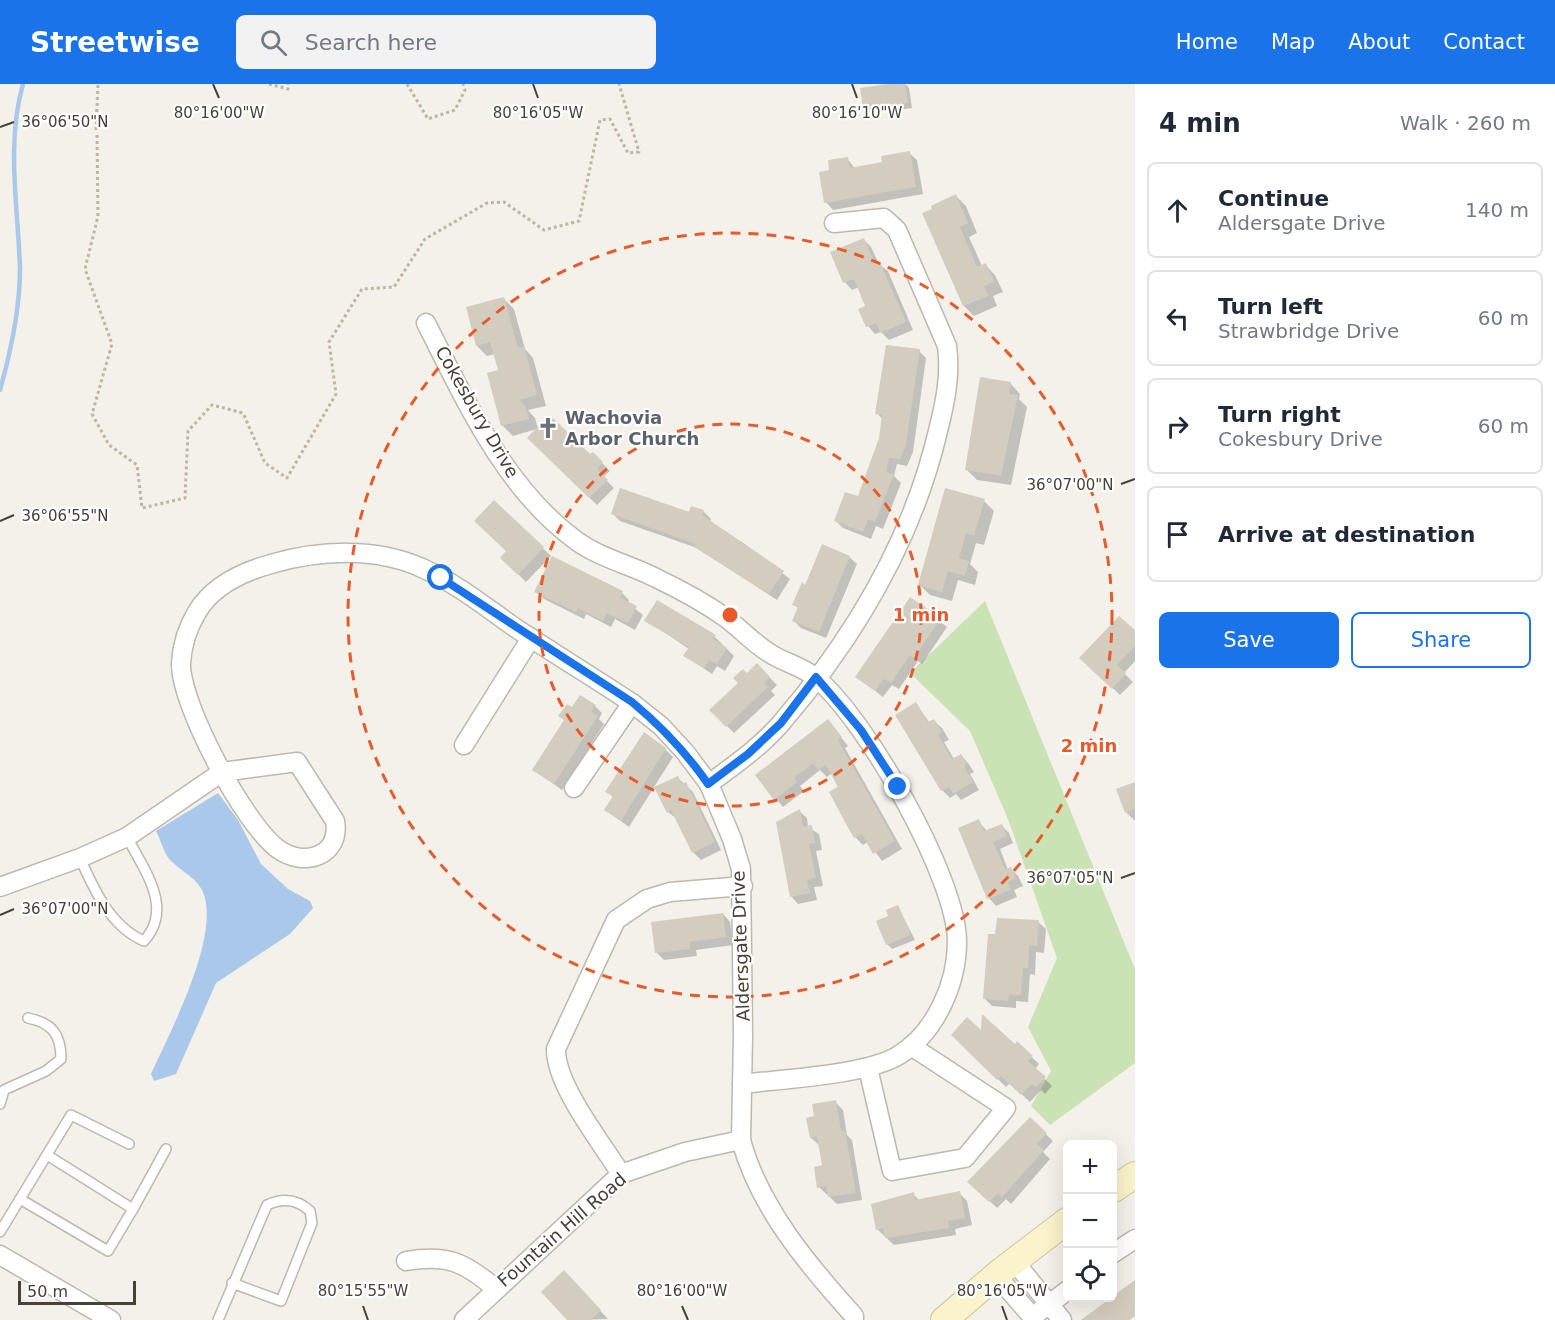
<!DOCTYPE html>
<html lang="en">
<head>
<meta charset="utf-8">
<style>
	body { margin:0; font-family:"DejaVu Sans",sans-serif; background:#f2f2f3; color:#1f2937 }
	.controls { position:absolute; right:18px; bottom:18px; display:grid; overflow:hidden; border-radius:9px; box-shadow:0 6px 24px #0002 }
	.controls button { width:54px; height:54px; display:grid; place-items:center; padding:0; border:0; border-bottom:2px solid #e0e1e3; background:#fff; color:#1f2937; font:30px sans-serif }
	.scale { position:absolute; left:18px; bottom:15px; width:118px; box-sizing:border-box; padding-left:6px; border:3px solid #464238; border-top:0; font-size:16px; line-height:21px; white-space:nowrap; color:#464238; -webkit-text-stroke:4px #fff; paint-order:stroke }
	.stop { position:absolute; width:18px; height:18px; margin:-14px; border:4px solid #1a73e8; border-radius:50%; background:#fff }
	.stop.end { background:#1a73e8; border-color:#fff; box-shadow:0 2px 6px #0008 }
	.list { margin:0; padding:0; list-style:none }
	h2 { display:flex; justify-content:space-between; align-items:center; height:78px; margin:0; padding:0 24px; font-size:26px }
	h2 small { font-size:20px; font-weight:400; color:#747a83 }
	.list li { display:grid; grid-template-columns:39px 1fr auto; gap:18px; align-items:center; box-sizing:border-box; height:96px; margin:0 12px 12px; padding:0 12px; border:2px solid #e0e1e3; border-radius:9px }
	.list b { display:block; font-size:22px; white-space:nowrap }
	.list p { margin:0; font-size:20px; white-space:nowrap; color:#747a83 }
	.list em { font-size:20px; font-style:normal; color:#747a83 }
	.actions { display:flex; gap:12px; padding:18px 24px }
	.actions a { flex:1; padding:14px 0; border:2px solid #1a73e8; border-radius:9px; text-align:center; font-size:21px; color:#1a73e8 }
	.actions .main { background:#1a73e8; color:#fff }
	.icon { flex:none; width:33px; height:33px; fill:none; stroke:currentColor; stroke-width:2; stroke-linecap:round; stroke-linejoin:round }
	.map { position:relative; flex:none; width:1135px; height:1236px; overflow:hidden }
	header { display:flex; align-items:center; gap:36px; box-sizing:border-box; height:84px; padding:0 30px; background:#1a73e8; color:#fff }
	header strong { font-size:28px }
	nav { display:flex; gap:33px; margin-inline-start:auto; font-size:21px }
	.search { width:420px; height:54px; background:#f2f2f3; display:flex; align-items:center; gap:15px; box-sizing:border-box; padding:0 21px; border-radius:9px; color:#747a83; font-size:22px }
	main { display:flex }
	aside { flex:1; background:#fff }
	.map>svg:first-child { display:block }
	.green { fill:#cae3b5 }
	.water { fill:#aac9ea }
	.shadow { fill:#0003 }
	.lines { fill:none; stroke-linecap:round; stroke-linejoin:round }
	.stream { stroke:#aac9ea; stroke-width:4.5 }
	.building { fill:#d3cdbf }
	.lane-casing { stroke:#bdb9ac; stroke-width:12 }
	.street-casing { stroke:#bdb9ac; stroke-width:21 }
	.secondary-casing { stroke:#cec69c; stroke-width:28 }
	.path { stroke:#beb69e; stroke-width:3; stroke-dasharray:3 3; stroke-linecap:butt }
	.lane { stroke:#fff; stroke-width:9 }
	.street { stroke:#fff; stroke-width:18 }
	.secondary { stroke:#faf3cb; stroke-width:26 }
	.route { stroke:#1a73e8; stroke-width:8 }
	.ticks { fill:none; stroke:#464238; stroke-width:2 }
	.ring { fill:none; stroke:#e75b2b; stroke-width:3; stroke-dasharray:10 8 }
	.labels { text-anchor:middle; stroke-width:4.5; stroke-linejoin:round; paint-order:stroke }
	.street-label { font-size:18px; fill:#464238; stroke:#fff }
	.worship-label { font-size:18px; font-weight:bold; fill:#5b616d; stroke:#fff; text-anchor:start }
	.ticks-label { font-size:15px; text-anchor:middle; fill:#464238; stroke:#fff; stroke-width:4.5; stroke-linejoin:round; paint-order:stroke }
	.centre { fill:#e75b2b; stroke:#fff; stroke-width:3 }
	.ring-label { font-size:18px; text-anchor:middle; font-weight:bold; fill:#e75b2b; stroke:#fff; stroke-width:4.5; stroke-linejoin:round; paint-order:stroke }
</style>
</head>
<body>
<header>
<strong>Streetwise</strong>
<div class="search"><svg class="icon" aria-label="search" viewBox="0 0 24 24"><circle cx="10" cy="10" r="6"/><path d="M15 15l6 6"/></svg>Search here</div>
<nav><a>Home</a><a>Map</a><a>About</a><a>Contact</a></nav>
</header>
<main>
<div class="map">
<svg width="1135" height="1236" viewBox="0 0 1135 1236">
	<rect width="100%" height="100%" fill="#f3f1e9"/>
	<!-- green -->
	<polygon class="green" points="985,517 1135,885 1135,979 1050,1041 1031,1022 1051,987 1028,943 1057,874 1008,735 970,647 910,589"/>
	<!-- water -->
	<path class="water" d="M218,709L238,736L261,780L288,805L310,817L313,824L290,850L216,899L176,990L154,997L151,990C170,948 221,852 203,808C197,793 176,785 167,772C163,765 160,755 156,747Z"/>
	<!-- shadow -->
	<g class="shadow">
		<polygon points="899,0 905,0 909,4 912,24 869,29 864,25"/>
		<polygon points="909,69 917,76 923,110 833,126 826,118 831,87 847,74 855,85 883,79"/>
		<polygon points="956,112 966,122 977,149 969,153 982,182 985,181 995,191 1003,208 993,212 997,222 974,232 964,222 934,125"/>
		<polygon points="864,156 871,163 879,180 888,187 913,246 889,256 881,248 875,250 868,242 860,226 867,223 859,203 852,206 845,198 832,169"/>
		<polygon points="504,215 514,225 525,265 533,274 546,322 528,326 535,334 538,345 543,339 590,373 593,370 610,387 603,393 614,404 597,421 529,354 537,345 513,352 502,341 500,287 495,270 487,272 477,262"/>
		<polygon points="919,267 926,274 913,368 907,382 897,380 894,392 901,399 883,445 876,442 871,455 843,444 836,437 859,414 880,355 883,336 877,329"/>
		<polygon points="1010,299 1020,310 1019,315 1027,323 1011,401 977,396 966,385"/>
		<polygon points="984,417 994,427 984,461 976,459 970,480 978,488 975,501 958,496 952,517 930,511 920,501"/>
		<polygon points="494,418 551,472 526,498 502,474 508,467"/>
		<polygon points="703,427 711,435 710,438 742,458 790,495 777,516 697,464 620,437 613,430"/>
		<polygon points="849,473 857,480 826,554 801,544 794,537 799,525 794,520 806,503"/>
		<polygon points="536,507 622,509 629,516 628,519 643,531 635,546 615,535 611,543 586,530 584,535 544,515"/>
		<polygon points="910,515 947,543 922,580 918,577 899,605 892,601 883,613 857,593"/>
		<polygon points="1119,534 1135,548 1135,577 1124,589 1133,598 1120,611 1089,582"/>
		<polygon points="646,536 715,553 734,572 725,587 717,582 712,590 685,572 689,565"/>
		<polygon points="757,581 777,601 771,607 775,611 734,649 711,626"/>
		<polygon points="916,620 930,639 934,637 942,644 949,656 944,658 954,675 961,671 968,679 974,688 970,690 979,706 961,716 956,710 950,714 942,706"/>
		<polygon points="595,622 602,629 599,635 604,640 562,706 534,686 572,625"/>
		<polygon points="828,637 848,662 845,664 902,765 882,777 868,758 863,761 855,753 841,704 832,689 827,693 820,686 800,702 804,707 783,723 757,692"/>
		<polygon points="665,665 673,673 629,743 606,726 614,714 607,707"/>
		<polygon points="678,694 693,708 721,766 701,776 693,768 677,735 668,728"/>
		<polygon points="1135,699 1135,736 1134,736 1126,728 1118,706"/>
		<polygon points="799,727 807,734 808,743 819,750 822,766 816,767 823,802 814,803 817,816 798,820 791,812"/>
		<polygon points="978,737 987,747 1001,741 1009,749 1013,759 1000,765 1008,786 1011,785 1018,792 1023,802 1014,806 1017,813 996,822 989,814 959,745"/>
		<polygon points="898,823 915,856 892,865 887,860 890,833"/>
		<polygon points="723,830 730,838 733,861 696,866 697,872 664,876 656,868"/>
		<polygon points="1038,838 1046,845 1044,869 1036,868 1035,891 1030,890 1028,918 1016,917 1016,924 992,922 985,915 996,852"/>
		<polygon points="982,949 1015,962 1017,959 1039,980 1035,985 1052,1002 1045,1010 1041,1006 1030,1018 1010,999 1006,1003 953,951"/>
		<polygon points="835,1018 843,1026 847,1051 852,1056 862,1116 837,1120 819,1103 824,1082 819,1061 811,1054 816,1034"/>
		<polygon points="1030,1035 1053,1057 1043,1068 1050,1075 1011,1120 1006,1115 997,1124 970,1098"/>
		<polygon points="959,1109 967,1117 972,1141 955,1145 956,1151 894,1161 877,1145 913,1110 920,1117"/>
		<polygon points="564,1188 608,1235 569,1236"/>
	</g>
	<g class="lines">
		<!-- stream -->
		<path class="stream" d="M0,306C11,267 20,225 20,184C18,123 6,60 23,0"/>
	</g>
	<!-- building -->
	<g class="building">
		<polygon points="888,0 905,0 908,19 863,25 860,4"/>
		<polygon points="910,67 916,103 824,119 819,88 829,86 828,76 848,73 850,84 882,78 881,72"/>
		<polygon points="956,110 968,139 960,143 977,183 986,179 994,198 984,202 988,212 963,222 922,129 932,125 931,122"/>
		<polygon points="864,154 875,180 880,178 906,238 880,249 876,239 866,243 858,225 865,222 854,195 843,199 830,168"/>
		<polygon points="504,213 518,264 524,262 537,311 519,316 525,322 529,335 501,342 487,289 498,286 490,258 476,262 466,223"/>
		<polygon points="886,261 920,265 906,360 900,375 889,374 886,388 894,390 875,438 868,435 863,448 834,437 845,408 858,412 879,354 882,331 875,330"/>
		<polygon points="980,293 1011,298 1009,310 1018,311 1001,392 965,386"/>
		<polygon points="553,334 590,370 593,368 603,378 597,385 608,396 589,414 527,354 543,337 545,343"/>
		<polygon points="620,404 689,428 691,422 704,426 702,431 784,487 769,510 694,463 696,460 611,430"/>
		<polygon points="945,404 985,415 974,452 966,449 959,474 969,477 965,492 948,487 942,508 918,501"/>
		<polygon points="494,416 544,463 518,491 500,474 506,467 474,437"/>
		<polygon points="822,460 850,472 819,548 792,537 798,523 792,521 802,498 805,501"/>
		<polygon points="552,472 623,507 620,514 637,522 628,539 607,529 603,537 578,524 576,528 534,508"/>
		<polygon points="910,513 941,534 914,574 910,571 891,599 884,595 875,607 855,593"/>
		<polygon points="657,516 716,551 713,555 727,564 717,580 709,576 704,584 683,572 689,563 644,537"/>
		<polygon points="1119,532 1135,546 1135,562 1117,581 1126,589 1112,605 1079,574"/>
		<polygon points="757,579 770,593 764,599 768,603 726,643 709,626 738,599 733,594 743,585 747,589"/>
		<polygon points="580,611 596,621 591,627 598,632 554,700 532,686 564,636 558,632 567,620 572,623"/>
		<polygon points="916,618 928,638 934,635 942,648 938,651 952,675 961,670 967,680 964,682 973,698 953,710 949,703 941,707 895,631"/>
		<polygon points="828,635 842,653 838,656 895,757 873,770 862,750 854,754 846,740 829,708 838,703 826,681 818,686 813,679 794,694 797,698 774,716 755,691"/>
		<polygon points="644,648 666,664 621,737 604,726 613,712 605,708"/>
		<polygon points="678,692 682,700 686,698 715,758 692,769 671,726 667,729 654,703"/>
		<polygon points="1135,698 1135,725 1125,729 1116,705"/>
		<polygon points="800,725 803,743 812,741 815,759 809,760 816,794 807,796 810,809 790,813 776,738"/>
		<polygon points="979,735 984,747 1002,740 1007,752 993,758 1005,785 1011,783 1016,794 1008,798 1011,806 987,815 958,744"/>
		<polygon points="898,821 911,851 886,861 876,837 888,832 886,826"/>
		<polygon points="723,829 726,853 689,858 690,865 655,869 651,838"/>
		<polygon points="997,834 1039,836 1037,862 1029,861 1028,884 1023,884 1021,911 1009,911 1008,917 983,915 988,850 995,850"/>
		<polygon points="982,930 1015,960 1017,957 1033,972 1028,977 1046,993 1036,1003 1032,1000 1021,1011 1001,992 997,996 951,951 967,933 981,946"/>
		<polygon points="836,1016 841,1047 845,1047 856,1109 828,1113 826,1102 817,1104 814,1083 822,1081 817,1053 810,1054 806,1034 814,1032 812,1020"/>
		<polygon points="1030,1033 1047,1049 1037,1060 1044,1066 1002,1113 998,1109 989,1118 967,1098"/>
		<polygon points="960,1107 965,1134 948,1137 949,1144 885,1154 883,1144 876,1146 871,1120 914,1108 915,1116"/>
		<polygon points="564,1186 601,1226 591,1236 567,1236 541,1208"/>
		<polygon points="1135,1196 1135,1232 1130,1236 1081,1236"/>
	</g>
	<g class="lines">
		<defs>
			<g id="lane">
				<path d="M80,774C94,806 111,843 144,857C174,824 144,786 127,753"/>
				<path d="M0,1020L4,1006L46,987L61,975C61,950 52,939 28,934"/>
				<polyline points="20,1115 108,1167 133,1125 47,1071"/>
				<polyline points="133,1125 166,1065"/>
				<polyline points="0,1148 71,1031 129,1060"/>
				<path d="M218,1236L267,1121C282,1114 297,1115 310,1127L312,1139L281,1217L232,1199"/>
			</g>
			<g id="street">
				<path d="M426,239C465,315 503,402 574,455C599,474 629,480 656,494C679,505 705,519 726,534C741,545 754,560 771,570C785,579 804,583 816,594C866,635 957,794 957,858C957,900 935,949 899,971C868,991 781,995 742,1000"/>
				<polyline points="464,661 531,554"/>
				<path d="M709,700C734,681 761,663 782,638C855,553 912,457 938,347C945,319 951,291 947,262L897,146L884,134L834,139"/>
				<polyline points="574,704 632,619"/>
				<path d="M0,803L80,774L127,753L222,688L297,678L335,737C341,772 304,784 278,765C245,741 180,621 181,579C182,562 188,543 197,528C213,501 242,488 271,480C319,466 376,463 422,484C456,499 487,524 517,545C555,570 594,594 632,619L661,642L685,668L709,700L732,755L741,785L743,952L741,1056C759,1123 808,1181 854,1232V1236"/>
				<polyline points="868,984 892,1087 965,1074 1006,1024 911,962"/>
				<path d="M621,1090C601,1058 555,1000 556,965L616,836L647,815L670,808L743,802"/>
				<polyline points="1112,1170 1135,1155"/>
				<polyline points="0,1171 111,1236"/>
				<path d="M406,1177C447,1170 464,1178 495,1204"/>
				<polyline points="1014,1177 1062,1236"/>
				<polyline points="996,1191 1035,1236"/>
				<polyline points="1040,1227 1068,1206"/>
				<polyline points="464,1236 621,1090 685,1068 741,1056"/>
			</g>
			<g id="secondary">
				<polyline points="1112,1106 1135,1091"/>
				<polyline points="944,1236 1000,1188 1068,1136"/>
			</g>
		</defs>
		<!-- lane casing -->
		<use href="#lane" class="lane-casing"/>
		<!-- street casing -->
		<use href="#street" class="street-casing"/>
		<!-- secondary casing -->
		<use href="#secondary" class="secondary-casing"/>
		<!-- path -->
		<g class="path">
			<polyline points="269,0 288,5 288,0"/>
			<polyline points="407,0 428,35 455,26 465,6 463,0"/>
			<polyline points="96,46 98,0"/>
			<polyline points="97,51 98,132 85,185 112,260 92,330 109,361 137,381 142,424 185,414 188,347 212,321 243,329 265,379 287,394 336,310 329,258 362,205 394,203 425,155 487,119 504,118 544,146 579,137 600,36 610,35 628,69 639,68 619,0"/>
		</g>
		<!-- lane -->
		<use href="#lane" class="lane"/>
		<!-- street -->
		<use href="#street" class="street"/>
		<!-- secondary -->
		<use href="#secondary" class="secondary"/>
	</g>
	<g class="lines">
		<!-- route -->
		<path class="route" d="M441,494L632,618C662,643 686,668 708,700L748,670L781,639L816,593L861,646L898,703"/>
	</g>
	<!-- ticks -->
	<path class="ticks" d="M213,0L219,14M533,0L538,14M852,0L857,14M0,43L14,38M1121,400L1135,395M0,437L14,431M1121,794L1135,789M0,831L14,825M363,1222L368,1236M682,1222L688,1236M1002,1222L1007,1236"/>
	<!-- distance rings -->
	<g class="ring">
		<circle cx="730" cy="531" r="191"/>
		<circle cx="730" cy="531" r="382"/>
	</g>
	<!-- icons -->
	<defs>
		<symbol id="church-bare" viewBox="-9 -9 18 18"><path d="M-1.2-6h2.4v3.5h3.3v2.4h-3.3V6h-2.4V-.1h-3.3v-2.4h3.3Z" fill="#6b7280" stroke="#fff" stroke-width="2.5" paint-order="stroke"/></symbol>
	</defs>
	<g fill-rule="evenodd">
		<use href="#church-bare" x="533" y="329" width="30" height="30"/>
	</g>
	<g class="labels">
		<!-- street labels -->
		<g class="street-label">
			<text transform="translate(477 328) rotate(60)" y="6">Cokesbury Drive</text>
			<text transform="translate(741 862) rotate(-92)" y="6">Aldersgate Drive</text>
			<text transform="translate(562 1146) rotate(-41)" y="6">Fountain Hill Road</text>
		</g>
		<!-- worship labels -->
		<g class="worship-label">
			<text x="565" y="340">Wachovia<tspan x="565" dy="21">Arbor Church</tspan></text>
		</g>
	</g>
	<g class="ticks-label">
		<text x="219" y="34">80°16'00"W</text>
		<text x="538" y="34">80°16'05"W</text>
		<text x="857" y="34">80°16'10"W</text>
		<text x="65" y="43">36°06'50"N</text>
		<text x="1070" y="406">36°07'00"N</text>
		<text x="65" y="437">36°06'55"N</text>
		<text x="1070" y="799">36°07'05"N</text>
		<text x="65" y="830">36°07'00"N</text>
		<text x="363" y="1212">80°15'55"W</text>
		<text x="682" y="1212">80°16'00"W</text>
		<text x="1002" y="1212">80°16'05"W</text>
	</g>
	<circle cx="730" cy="531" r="9" class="centre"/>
	<g class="ring-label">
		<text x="921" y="537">1 min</text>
		<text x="1089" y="668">2 min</text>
	</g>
</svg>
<div class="controls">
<button>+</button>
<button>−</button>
<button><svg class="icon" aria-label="locate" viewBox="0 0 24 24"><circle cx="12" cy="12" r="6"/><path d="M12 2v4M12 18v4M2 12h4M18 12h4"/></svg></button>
</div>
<div class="scale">50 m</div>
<div class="stop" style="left:441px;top:494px"></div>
<div class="stop end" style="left:898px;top:703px"></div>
</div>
<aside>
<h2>4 min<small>Walk · 260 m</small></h2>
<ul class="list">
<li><svg class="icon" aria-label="ahead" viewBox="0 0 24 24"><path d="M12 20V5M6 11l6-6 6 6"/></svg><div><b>Continue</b><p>Aldersgate Drive</p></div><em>140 m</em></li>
<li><svg class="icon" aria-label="left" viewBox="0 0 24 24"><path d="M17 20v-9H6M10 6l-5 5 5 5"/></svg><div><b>Turn left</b><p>Strawbridge Drive</p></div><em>60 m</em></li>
<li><svg class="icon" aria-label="right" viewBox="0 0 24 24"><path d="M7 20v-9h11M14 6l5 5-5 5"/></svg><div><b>Turn right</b><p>Cokesbury Drive</p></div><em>60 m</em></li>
<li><svg class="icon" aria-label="arrive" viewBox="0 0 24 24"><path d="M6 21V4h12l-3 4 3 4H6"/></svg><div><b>Arrive at destination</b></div></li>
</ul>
<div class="actions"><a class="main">Save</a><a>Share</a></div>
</aside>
</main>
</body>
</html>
